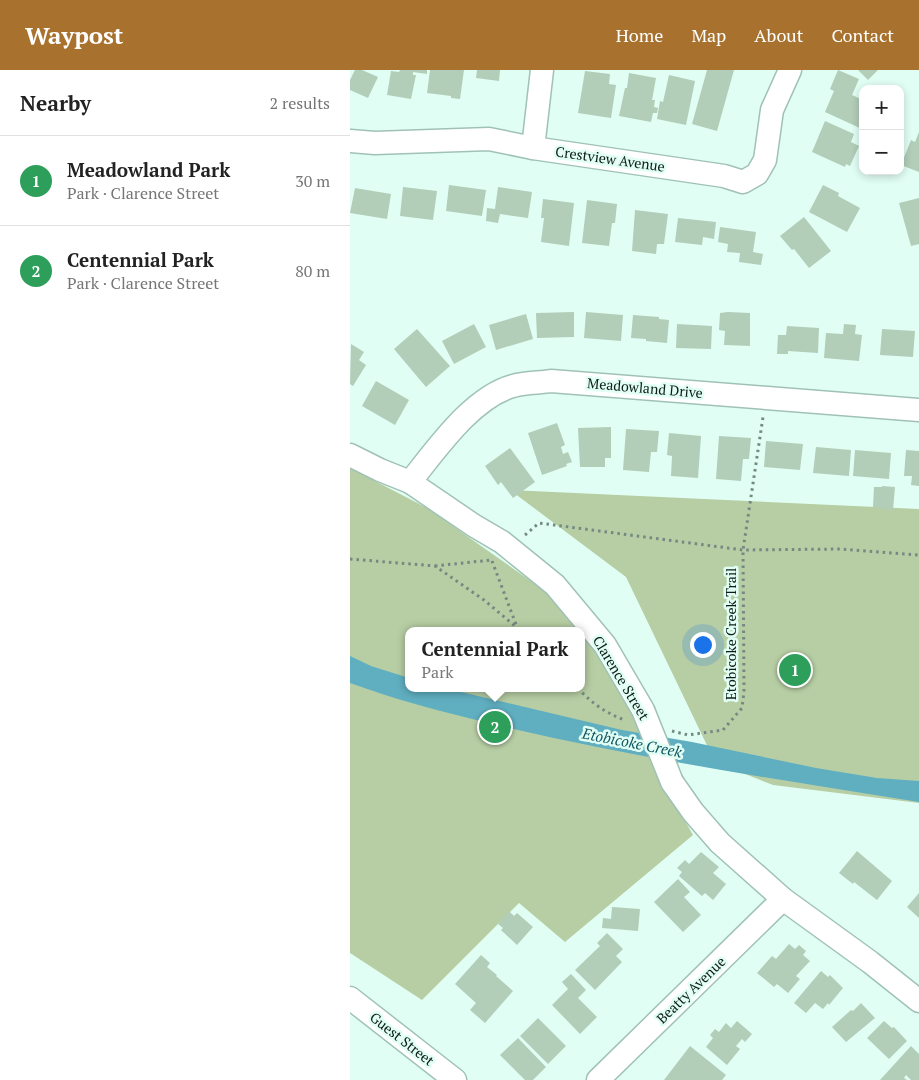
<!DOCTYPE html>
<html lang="en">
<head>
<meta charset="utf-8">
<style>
	body { margin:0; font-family:"PT Serif",serif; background:#f2f2f2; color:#222 }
	.controls { position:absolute; right:15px; top:15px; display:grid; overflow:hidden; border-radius:10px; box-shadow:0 2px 8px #0003 }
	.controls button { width:45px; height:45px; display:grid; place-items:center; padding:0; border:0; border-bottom:1px solid #e0e0e0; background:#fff; color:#222; font:25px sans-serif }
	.you { position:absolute; left:352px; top:574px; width:18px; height:18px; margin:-12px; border:4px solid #fff; border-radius:50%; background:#1a73e8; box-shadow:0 0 0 8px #1a73e833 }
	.badge { display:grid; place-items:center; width:32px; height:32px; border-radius:50%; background:#a8712d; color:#fff; font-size:16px; font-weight:700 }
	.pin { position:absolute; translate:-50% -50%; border:2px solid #fff; box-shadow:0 1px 5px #0006 }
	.popup { position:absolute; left:55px; top:557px; width:180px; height:65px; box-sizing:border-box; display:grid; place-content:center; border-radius:10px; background:#fff; filter:drop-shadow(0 1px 4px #0005); font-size:16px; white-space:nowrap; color:#767676 }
	.popup b { font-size:19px; color:#222 }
	.popup::after { content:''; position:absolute; left:50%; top:100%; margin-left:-10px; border:10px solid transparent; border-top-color:#fff }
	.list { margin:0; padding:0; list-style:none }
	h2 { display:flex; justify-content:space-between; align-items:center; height:65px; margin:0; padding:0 20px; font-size:21px }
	h2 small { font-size:16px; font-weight:400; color:#767676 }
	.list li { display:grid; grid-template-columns:32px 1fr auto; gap:15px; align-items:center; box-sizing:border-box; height:90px; padding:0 20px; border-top:1px solid #e0e0e0 }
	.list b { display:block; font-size:19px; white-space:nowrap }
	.list p { margin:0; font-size:16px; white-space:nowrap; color:#767676 }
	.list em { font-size:16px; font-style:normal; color:#767676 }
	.map { position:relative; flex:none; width:569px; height:1010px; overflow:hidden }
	header { display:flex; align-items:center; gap:30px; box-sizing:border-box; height:70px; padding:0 25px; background:#a8712d; color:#fff }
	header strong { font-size:24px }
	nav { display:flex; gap:28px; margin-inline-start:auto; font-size:18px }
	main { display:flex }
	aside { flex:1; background:#fff }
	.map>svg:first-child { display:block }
	.green { fill:#b7cea4; fill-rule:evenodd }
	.water { fill:#60afc1 }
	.building { fill:#b2cdb8 }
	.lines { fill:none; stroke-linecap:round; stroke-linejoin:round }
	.minor-casing { stroke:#a0c2b6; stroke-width:25 }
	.path { stroke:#748982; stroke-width:3; stroke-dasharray:2.5 4; stroke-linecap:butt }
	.minor { stroke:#fff; stroke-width:22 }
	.minor-bridge-casing { stroke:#a0c2b6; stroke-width:25; stroke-linecap:butt }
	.minor-bridge { stroke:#fff; stroke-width:22 }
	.labels { text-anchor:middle; stroke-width:5; stroke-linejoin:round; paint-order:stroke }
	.street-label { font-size:14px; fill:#0e1b17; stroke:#e1fef4 }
	.water-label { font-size:15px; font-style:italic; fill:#125663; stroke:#e1fef4 }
</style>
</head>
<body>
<header>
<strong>Waypost</strong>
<nav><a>Home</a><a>Map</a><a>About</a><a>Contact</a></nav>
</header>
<main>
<aside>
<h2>Nearby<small>2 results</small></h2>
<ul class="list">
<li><span class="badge" style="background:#2e9e5b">1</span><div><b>Meadowland Park</b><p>Park · Clarence Street</p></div><em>30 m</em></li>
<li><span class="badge" style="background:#2e9e5b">2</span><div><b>Centennial Park</b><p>Park · Clarence Street</p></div><em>80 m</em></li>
</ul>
</aside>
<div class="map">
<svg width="569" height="1010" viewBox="0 0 569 1010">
	<rect width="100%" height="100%" fill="#e1fef4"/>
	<!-- green -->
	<g class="green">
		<path d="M0,398L77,438L215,535L270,610L308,703L343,765L215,872L169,833L72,930L0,883ZM59,561H231V618H59Z"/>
		<polygon points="160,420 569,439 569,733 423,715 365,692 276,507"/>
	</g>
	<!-- water -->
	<path class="water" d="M0,586L21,596L59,608V618H94L272,660L342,672L466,698L527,708L569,711V732C400,705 230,680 65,634C43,628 21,620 0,613Z"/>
	<!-- building -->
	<g class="building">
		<polygon points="5,0 12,0 28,7 18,28 0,20 0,10"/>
		<polygon points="50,0 77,0 77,4 63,2 63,5 66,5 61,29 37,25 41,1 49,2"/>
		<polygon points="80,0 114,0 110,29 101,28 101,26 77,23"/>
		<polygon points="127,0 150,0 149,11 126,8"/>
		<polygon points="357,0 384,0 367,61 342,54"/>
		<polygon points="488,0 509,9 502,25 513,30 512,59 475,42 484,21 480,19"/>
		<polygon points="508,0 528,0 518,10"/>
		<polygon points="235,1 260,4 259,14 266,15 261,48 228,43"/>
		<polygon points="279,3 306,8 302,30 305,30 304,37 308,38 307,43 303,43 301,52 269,46 275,18 277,18"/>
		<polygon points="319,5 345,11 336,55 307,49 310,31 313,32"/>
		<polygon points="475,51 504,64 501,72 509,76 500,96 496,94 495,97 462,82"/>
		<polygon points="569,62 569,102 551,95 561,70 565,72"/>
		<polygon points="99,115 136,120 132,146 96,141"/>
		<polygon points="473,115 489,123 488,126 510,138 497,162 459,142"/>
		<polygon points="53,117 87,121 83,150 50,146"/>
		<polygon points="148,117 182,122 178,148 150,144 148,153 136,151 137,138 145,139"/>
		<polygon points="5,118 41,124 37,149 0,143"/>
		<polygon points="569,128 569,174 561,176 549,133"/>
		<polygon points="193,129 224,133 219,176 191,172 194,148 191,148"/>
		<polygon points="237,130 267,134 265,153 262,153 259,176 232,173"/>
		<polygon points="285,140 318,144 314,174 307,174 306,184 282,181"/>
		<polygon points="454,147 481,181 459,198 444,179 442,180 430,166"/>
		<polygon points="328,148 366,152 364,169 353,167 352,175 325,172"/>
		<polygon points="370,157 406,162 403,182 413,184 411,195 389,192 390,183 377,182 378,174 368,172"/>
		<polygon points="224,242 224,267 187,268 186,243"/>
		<polygon points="236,242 273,245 271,271 234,268"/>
		<polygon points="378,242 400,243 400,276 374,275 375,261 369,260 370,243"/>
		<polygon points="176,244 183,269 146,280 139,255"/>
		<polygon points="283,245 309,247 309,249 319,250 317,273 296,271 296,269 281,268"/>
		<polygon points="124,254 136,277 104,294 92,271"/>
		<polygon points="327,254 362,256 361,279 326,278"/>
		<polygon points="494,254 506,255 505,264 512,265 509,291 474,288 476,263 493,264"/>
		<polygon points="437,256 469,258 468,283 438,281 438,284 427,284 428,265 436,265"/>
		<polygon points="67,259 100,296 76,317 44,279"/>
		<polygon points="532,259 565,261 563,287 530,285"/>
		<polygon points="1,274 14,282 9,290 16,295 3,316 0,314"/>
		<polygon points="26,311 59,330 45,355 12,336"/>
		<polygon points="207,353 215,375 211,377 213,384 218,382 222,392 216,394 217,396 192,405 178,363"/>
		<polygon points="261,357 261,388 255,388 255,397 230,397 228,358"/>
		<polygon points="276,359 309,361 307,382 301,382 299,402 273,400"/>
		<polygon points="319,363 351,366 348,408 321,406 322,386 317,385"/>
		<polygon points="369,366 401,368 399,389 393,389 391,411 366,409"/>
		<polygon points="416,371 453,374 450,400 414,397"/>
		<polygon points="466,377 501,380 499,406 463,403"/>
		<polygon points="160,378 185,412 163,428 151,412 148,415 135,396"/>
		<polygon points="505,380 541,383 539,409 503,406"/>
		<polygon points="556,380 569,381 569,416 561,415 562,406 554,406"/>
		<polygon points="532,416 545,417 543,440 523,437 524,417 532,417"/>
		<polygon points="507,781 542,811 527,830 504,812 503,814 489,803"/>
		<polygon points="351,782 369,797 363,803 376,814 363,830 355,823 352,826 329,806 332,802 327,798 335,790 339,794"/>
		<polygon points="328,809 340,822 334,827 351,845 333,862 304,832"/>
		<polygon points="569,823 569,848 557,837"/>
		<polygon points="262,837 290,839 288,861 252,858 253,848 261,849"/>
		<polygon points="159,841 164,846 167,843 183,857 167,875 151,860 153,858 148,854"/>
		<polygon points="257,863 273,879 266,886 272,892 245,920 225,900 250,876 247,873"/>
		<polygon points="439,874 445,879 449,875 456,881 453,885 460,891 446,906 450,909 438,923 427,914 424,917 407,903 422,886 426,889"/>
		<polygon points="131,885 140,893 137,897 147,905 146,906 163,921 135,953 120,940 126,933 105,914"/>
		<polygon points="471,901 478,907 480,905 493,918 479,935 478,933 473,939 465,933 456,943 444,933"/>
		<polygon points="221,904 236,920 228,928 247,947 230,964 202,935 218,919 212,912"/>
		<polygon points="511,933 525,948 496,972 482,957 501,940 503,941"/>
		<polygon points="188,948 216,976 198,994 170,966"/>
		<polygon points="387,951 402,964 395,972 392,969 386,976 390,979 377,995 356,977 363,968 360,965 365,959 369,962 376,953 381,958"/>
		<polygon points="534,951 542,958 544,957 557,971 539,989 517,968"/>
		<polygon points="168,968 196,997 183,1010 175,1010 150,985"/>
		<polygon points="340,976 376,1005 372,1010 314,1010"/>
		<polygon points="561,976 569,984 569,1010 561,1010 556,1005 554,1008 557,1010 530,1010"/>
	</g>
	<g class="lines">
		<defs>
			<g id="minor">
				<polyline points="0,71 25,73 139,69 183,78 374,106 393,112 407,104 415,90 422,40 440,0"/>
				<polyline points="183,78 192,0"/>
				<polyline points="0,385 30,400 60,412 123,455 152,472 205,515 255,575 293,640"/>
				<path d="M60,412C86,380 122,327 163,316C175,312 189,313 201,311L569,340"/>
				<polyline points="322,712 343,742 370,773 433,829 520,892 569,931"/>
				<polyline points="0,928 105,1010"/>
				<polyline points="248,1010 433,829"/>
			</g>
		</defs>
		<!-- minor casing -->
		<use href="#minor" class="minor-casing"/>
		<!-- path -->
		<g class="path">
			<polyline points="175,465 189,453 393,480 490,479 569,485"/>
			<polyline points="0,489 85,496 134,530 171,561"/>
			<polyline points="142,491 167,557"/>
			<polyline points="85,496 141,490 142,488"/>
			<path d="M228,618C240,632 257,644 275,650"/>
			<polyline points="322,661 338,665 373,660 392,638 394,621 393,480 413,347"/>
		</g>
		<!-- minor -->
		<use href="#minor" class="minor"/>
		<defs>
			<polyline id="minor-bridge" points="293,640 322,712"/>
		</defs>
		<!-- minor-bridge casing -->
		<use href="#minor-bridge" class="minor-bridge-casing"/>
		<!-- minor-bridge -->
		<use href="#minor-bridge" class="minor-bridge"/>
	</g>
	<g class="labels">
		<!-- street labels -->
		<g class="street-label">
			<text transform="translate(260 89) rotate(8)" y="5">Crestview Avenue</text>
			<text transform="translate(295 318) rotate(5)" y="5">Meadowland Drive</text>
			<text transform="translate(381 564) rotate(-90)" y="5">Etobicoke Creek Trail</text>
			<text transform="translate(271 608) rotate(59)" y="5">Clarence Street</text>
			<text transform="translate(341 920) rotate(-44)" y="5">Beatty Avenue</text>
			<text transform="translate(52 969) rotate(38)" y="5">Guest Street</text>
		</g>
		<!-- water labels -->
		<g class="water-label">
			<text transform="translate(282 673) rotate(11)" y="5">Etobicoke Creek</text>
		</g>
	</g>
</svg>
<div class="controls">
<button>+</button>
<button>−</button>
</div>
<div class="you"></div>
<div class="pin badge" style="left:445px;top:600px;background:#2e9e5b">1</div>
<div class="pin badge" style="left:145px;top:657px;background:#2e9e5b">2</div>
<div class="popup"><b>Centennial Park</b>Park</div>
</div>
</main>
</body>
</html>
